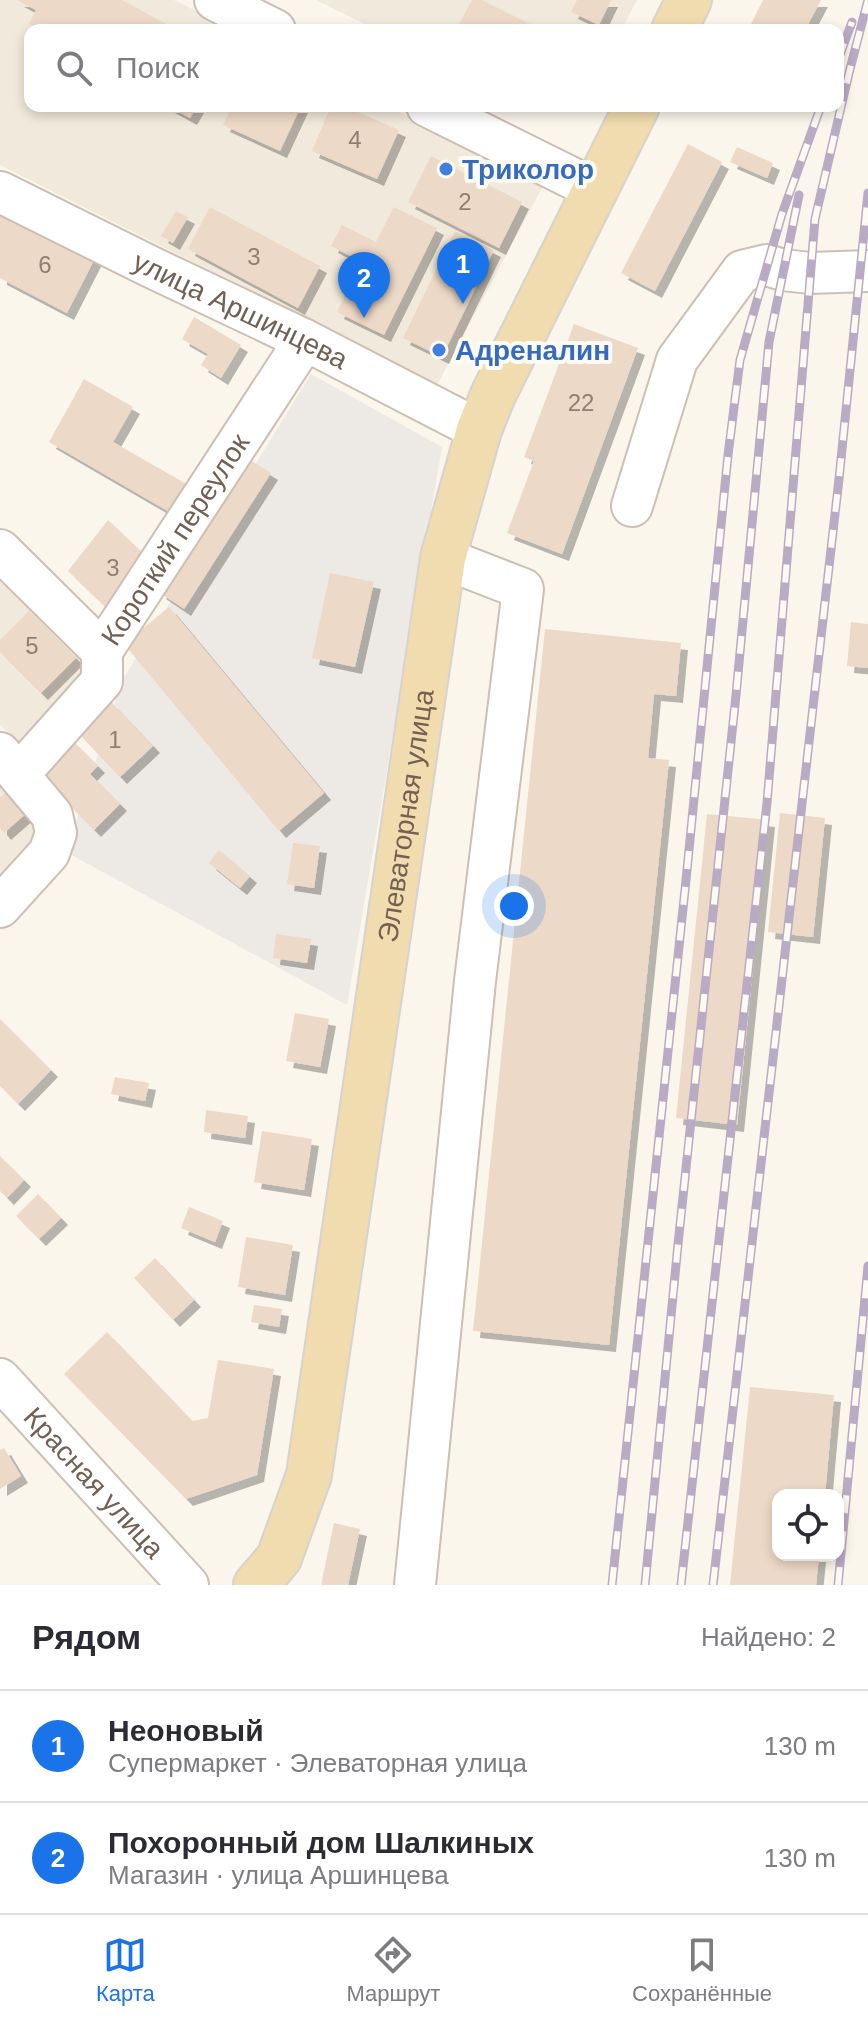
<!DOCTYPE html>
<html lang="ru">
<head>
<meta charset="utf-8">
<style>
	body { margin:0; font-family:Helvetica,sans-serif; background:#f2f2f3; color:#2b2b33 }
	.controls { position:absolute; right:24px; bottom:24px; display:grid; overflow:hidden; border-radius:16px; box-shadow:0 4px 12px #0003 }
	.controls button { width:72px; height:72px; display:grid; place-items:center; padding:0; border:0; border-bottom:2px solid #e1e1e2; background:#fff; color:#2b2b33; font:40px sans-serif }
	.you { position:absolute; left:514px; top:906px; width:28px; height:28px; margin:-20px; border:6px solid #fff; border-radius:50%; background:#1a73e8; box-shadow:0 0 0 12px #1a73e833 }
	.badge { display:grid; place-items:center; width:52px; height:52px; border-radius:50%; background:#1a73e8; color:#fff; font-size:26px; font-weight:700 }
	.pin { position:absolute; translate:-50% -66px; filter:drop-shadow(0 2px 4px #0008) }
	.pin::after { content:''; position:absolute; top:42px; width:28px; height:24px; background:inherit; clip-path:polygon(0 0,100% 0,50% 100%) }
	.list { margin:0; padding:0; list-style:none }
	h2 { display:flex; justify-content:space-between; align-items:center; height:104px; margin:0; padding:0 32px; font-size:34px }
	h2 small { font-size:26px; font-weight:400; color:#7c7c81 }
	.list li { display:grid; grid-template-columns:52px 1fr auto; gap:24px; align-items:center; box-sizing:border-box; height:112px; padding:0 32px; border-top:2px solid #e1e1e2 }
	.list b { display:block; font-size:30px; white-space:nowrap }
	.list p { margin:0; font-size:26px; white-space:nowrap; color:#7c7c81 }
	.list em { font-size:26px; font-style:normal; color:#7c7c81 }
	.icon { flex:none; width:44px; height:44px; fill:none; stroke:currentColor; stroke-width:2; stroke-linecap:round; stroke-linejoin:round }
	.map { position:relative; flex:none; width:868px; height:1585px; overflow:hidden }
	.search { position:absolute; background:#fff; box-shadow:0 4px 12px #0003; left:24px; right:24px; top:24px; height:88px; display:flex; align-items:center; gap:20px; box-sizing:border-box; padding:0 28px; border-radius:16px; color:#7c7c81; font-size:30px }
	.sheet { height:328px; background:#fff }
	nav { display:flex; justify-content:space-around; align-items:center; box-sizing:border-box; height:112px; border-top:2px solid #e1e1e2; background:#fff; font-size:22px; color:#7c7c81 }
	nav a { display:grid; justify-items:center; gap:4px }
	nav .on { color:#1a73e8 }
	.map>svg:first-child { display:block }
	.residential { fill:#f1e9db }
	.industrial { fill:#ede9e4 }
	.building { fill:#edd9c7; filter:url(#shadow) }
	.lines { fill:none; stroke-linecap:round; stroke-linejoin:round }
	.minor-casing { stroke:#ccbfb3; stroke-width:44 }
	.major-casing { stroke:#d8d2cf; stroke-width:48 }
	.minor { stroke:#fff; stroke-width:40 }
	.major { stroke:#f0dcae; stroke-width:44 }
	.rail-casing { stroke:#baabc4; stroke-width:9 }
	.rail { stroke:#fdfaf3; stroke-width:6; stroke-dasharray:18; stroke-linecap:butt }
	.shop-dot { fill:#3f7fe0; stroke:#fdfaf3; stroke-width:3 }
	.labels { text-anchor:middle; stroke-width:8; stroke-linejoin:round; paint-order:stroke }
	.number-label { font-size:24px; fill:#927e6f }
	.shop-label { font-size:28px; font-weight:bold; fill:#366cbe; stroke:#fdfaf3; text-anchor:start }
	.street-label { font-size:28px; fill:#736052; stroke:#fdfaf3 }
</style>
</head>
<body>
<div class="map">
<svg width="868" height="1585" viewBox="0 0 868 1585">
	<defs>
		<filter id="shadow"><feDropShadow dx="7" dy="7" stdDeviation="0" flood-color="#0004"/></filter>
	</defs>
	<rect width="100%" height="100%" fill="#faf6ec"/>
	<!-- residential -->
	<g class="residential">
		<polygon points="0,0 174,0 234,30 30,30 30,106 387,106 544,184 437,385 0,165"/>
		<polygon points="316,0 637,0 621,30 377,30"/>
		<polygon points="0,560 95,672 23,748 0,725"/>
		<polygon points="0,764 44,828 0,876"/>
	</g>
	<!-- industrial -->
	<polygon class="industrial" points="311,374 442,447 347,1005 66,852 123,679"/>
	<!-- building -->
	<g class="building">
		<polygon points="17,0 122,0 177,30 39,30 29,24 36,10"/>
		<polygon points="472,0 482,0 532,25 530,30 456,30"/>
		<polygon points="577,0 611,0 599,25 571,12"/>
		<polygon points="763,0 821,0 805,30 748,30"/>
		<polygon points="168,106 197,106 190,118"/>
		<polygon points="225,106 301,106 280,151 223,125 231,109"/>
		<polygon points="331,106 344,106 399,130 377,179 312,151"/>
		<polygon points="688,144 722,162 655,291 621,273"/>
		<polygon points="737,147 773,163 767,178 730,162"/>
		<polygon points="431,156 522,202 499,248 408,202"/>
		<polygon points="0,202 98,252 67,313 0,278"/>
		<polygon points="210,207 320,266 298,308 188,249"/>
		<polygon points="394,207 437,228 384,335 337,312 362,262 331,246 342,225 376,242"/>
		<polygon points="176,211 188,217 173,243 161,236"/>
		<polygon points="455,231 494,250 442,357 403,338"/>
		<polygon points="194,317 241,345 221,378 201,365 208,354 182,339"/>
		<polygon points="574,324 638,348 562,554 507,533 534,461 524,457"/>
		<polygon points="84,379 133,407 113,442 190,486 173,514 49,442"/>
		<polygon points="245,457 271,473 184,609 159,592"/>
		<polygon points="108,520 157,566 112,613 68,571"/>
		<polygon points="330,573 374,582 355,667 312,658"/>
		<polygon points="169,607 324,793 279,831 124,644"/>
		<polygon points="29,611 76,658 41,693 0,652 0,640"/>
		<polygon points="851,622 868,624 868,668 847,666"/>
		<polygon points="545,629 681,643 676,696 654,694 648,758 669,760 609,1345 473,1331"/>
		<polygon points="111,702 153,746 120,777 78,733"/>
		<polygon points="72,740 98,766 90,774 120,804 94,830 38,773"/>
		<polygon points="10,789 29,811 4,833 0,828 0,797"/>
		<polygon points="780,813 825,818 813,937 768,932"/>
		<polygon points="707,814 768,820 737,1125 676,1118"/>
		<polygon points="293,843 320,846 314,888 287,884"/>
		<polygon points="219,850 250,876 240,888 209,863"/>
		<polygon points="276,934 311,939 307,963 273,958"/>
		<polygon points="295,1013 329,1019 320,1067 286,1061"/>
		<polygon points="0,1019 51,1070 18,1104 0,1086"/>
		<polygon points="115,1077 149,1083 145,1101 111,1094"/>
		<polygon points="206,1110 248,1116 245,1138 204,1132"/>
		<polygon points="262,1131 312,1139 304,1190 254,1182"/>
		<polygon points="0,1156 24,1180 7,1198 0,1191"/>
		<polygon points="38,1194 61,1218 39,1239 16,1216"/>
		<polygon points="189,1207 223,1221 215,1242 181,1228"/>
		<polygon points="246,1237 293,1245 285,1295 238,1287"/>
		<polygon points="155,1258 194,1300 173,1320 134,1278"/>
		<polygon points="254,1305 282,1309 279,1327 251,1322"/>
		<polygon points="107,1332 192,1421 208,1418 218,1360 274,1369 257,1475 186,1499 64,1374"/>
		<polygon points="750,1387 834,1395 825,1495 778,1495 778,1555 819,1555 816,1585 730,1585"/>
		<polygon points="4,1448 21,1476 0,1489 0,1450"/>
		<polygon points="334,1523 360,1529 348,1585 321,1585"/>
	</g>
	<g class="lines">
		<defs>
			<g id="minor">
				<polyline points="215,0 275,30"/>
				<polyline points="427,106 596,190"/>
				<path id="s1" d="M0,192L149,266L305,340L479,430"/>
				<polyline points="632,506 677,360 742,271 767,265 783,270 810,273 868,271"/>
				<polyline points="0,550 102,651"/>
				<polyline points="0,753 52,815 56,833 49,853 0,907"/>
				<path id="s2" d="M19,774L102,681V651L305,340"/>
				<path id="s3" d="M0,1379L188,1585"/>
				<polyline points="415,1585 475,981 523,589 443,558"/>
			</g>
			<g id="major">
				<polyline points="674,30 689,0"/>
				<path id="s4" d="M256,1585L279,1558L309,1475L443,558L479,430L493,395L637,106"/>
			</g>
		</defs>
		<!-- minor casing -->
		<use href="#minor" class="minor-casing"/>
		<!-- major casing -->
		<use href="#major" class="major-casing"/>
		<!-- minor -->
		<use href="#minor" class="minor"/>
		<!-- major -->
		<use href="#major" class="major"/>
		<defs>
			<g id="rail">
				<polyline points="838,60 852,22"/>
				<polyline points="612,1585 686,880 728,455 740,360 782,214 821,106"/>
				<polyline points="645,1585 678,1244 736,695 769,342 799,195"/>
				<polyline points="681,1585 767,803 815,219 849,73 868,0"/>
				<polyline points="713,1585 839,479 868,193"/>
				<polyline points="838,1585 868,1266"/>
			</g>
		</defs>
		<!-- rail casing -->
		<use href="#rail" class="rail-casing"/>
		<!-- rail -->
		<use href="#rail" class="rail"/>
	</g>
	<!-- markers -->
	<g class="shop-dot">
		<circle cx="446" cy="169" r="8"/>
		<circle cx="439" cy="350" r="8"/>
	</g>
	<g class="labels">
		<!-- number labels -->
		<g class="number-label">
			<text x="355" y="148">4</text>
			<text x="465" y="210">2</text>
			<text x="254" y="265">3</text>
			<text x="45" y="273">6</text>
			<text x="581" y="411">22</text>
			<text x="113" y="576">3</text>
			<text x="32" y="654">5</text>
			<text x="115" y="748">1</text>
		</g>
		<!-- shop labels -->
		<g class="shop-label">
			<text x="462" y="179">Триколор</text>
			<text x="455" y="360">Адреналин</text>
		</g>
		<!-- street labels -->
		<g class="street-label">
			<text dy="10" stroke="none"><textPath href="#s1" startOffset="268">улица Аршинцева</textPath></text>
			<text dy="10" stroke="none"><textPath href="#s2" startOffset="288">Короткий переулок</textPath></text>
			<text dy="10" stroke="none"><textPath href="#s4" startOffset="790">Элеваторная улица</textPath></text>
			<text dy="10" stroke="none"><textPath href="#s3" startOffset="140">Красная улица</textPath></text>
		</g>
	</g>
</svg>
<div class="controls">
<button><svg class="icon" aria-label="locate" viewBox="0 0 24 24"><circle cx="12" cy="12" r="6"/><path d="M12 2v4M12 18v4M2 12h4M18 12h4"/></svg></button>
</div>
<div class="you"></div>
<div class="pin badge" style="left:463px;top:304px">1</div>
<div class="pin badge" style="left:364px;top:318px">2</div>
<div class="search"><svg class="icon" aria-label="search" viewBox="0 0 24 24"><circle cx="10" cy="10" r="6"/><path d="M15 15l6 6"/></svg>Поиск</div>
</div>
<section class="sheet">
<h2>Рядом<small>Найдено: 2</small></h2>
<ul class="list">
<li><span class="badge">1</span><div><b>Неоновый</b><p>Супермаркет · Элеваторная улица</p></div><em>130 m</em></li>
<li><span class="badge">2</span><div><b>Похоронный дом Шалкиных</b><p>Магазин · улица Аршинцева</p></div><em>130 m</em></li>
</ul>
</section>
<nav>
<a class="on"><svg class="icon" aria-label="map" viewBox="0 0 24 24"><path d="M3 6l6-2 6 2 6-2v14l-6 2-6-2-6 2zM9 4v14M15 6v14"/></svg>Карта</a>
<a><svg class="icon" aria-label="directions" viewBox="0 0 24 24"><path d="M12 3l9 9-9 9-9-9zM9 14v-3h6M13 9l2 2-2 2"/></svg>Маршрут</a>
<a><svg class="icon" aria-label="saved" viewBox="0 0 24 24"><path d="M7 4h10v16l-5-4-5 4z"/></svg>Сохранённые</a>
</nav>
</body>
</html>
